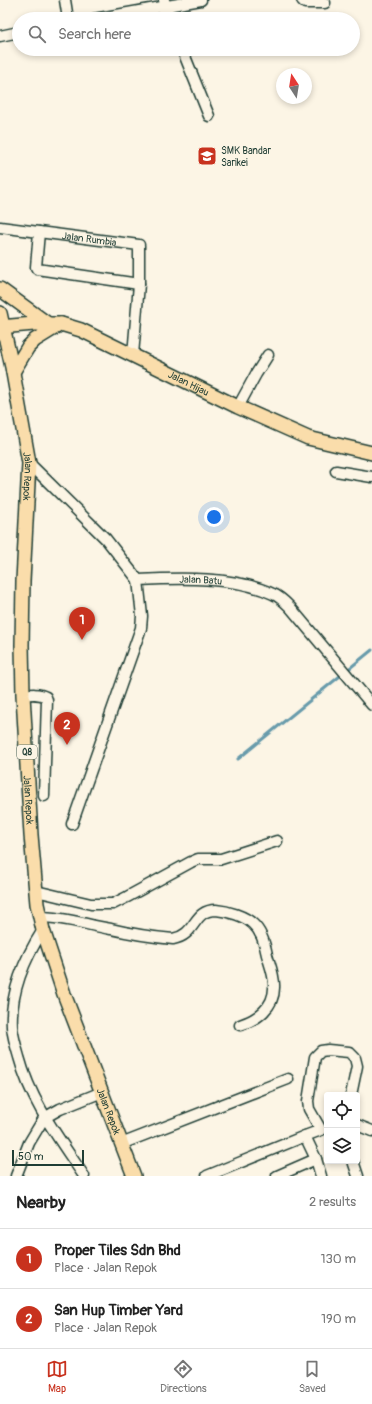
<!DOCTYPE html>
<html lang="en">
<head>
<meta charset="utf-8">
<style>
	body { margin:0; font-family:Pangolin,sans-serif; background:#f2f2f2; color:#222 }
	.controls { position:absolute; right:12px; bottom:12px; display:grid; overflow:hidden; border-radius:4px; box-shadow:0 2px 6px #0003 }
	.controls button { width:36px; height:36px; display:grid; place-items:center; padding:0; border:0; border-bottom:1px solid #e0e0e0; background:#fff; color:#222; font:20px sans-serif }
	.compass { position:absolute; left:276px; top:68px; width:36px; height:36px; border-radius:50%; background:#fff; box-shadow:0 2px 6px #0003; rotate:348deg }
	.scale { position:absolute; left:12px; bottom:10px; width:72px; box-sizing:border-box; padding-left:4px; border:2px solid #1f3d34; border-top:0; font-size:11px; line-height:14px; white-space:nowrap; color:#1f3d34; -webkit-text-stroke:3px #fcf5e5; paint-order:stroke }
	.you { position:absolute; left:214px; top:517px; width:14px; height:14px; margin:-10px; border:3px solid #fff; border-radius:50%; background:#1a73e8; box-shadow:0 0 0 6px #1a73e833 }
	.badge { display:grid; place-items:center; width:26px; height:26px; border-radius:50%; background:#c8321e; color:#fff; font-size:13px; font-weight:700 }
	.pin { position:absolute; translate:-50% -33px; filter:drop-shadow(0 1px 2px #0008) }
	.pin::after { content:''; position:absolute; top:21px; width:14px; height:12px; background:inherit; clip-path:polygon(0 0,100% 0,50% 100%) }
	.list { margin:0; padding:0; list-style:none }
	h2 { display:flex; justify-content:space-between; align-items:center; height:52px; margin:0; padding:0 16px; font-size:17px }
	h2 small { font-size:13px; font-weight:400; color:#767676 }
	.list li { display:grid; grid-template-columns:26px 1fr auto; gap:12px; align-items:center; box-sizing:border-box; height:60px; padding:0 16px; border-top:1px solid #e0e0e0 }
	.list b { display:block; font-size:15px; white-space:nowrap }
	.list p { margin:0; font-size:13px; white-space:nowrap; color:#767676 }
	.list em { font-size:13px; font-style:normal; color:#767676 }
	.icon { flex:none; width:22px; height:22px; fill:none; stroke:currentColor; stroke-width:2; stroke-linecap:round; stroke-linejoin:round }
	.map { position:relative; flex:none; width:372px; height:1176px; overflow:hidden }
	.search { position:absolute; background:#fff; box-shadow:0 2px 6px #0003; left:12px; right:12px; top:12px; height:44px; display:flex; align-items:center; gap:10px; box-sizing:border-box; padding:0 14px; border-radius:22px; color:#767676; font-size:15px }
	.sheet { height:172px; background:#fff }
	nav { display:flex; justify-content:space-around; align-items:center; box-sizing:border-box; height:56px; border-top:1px solid #e0e0e0; background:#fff; font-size:11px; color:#767676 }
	nav a { display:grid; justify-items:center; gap:2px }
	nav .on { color:#c8321e }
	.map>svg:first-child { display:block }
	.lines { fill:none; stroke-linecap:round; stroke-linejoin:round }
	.stream { stroke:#689bab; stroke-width:3 }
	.minor-casing { stroke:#1f3d34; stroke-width:13 }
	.major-casing { stroke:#1f3d34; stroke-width:16 }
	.minor { stroke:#fcf5e5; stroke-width:10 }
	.major { stroke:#faddab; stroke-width:13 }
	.labels { text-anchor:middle; stroke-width:3.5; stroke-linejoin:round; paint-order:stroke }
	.shield { fill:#fcf5e5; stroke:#617469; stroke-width:1 }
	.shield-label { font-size:9px; font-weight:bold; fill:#1f3d34 }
	.poi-label { font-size:10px; fill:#1f3d34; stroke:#fcf5e5; text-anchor:start }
	.street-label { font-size:10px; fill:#1f3d34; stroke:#fcf5e5 }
</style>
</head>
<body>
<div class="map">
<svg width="372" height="1176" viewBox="0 0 372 1176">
	<rect width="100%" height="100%" fill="#fcf5e5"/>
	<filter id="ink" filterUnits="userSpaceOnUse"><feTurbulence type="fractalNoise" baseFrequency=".025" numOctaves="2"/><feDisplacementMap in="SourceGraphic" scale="8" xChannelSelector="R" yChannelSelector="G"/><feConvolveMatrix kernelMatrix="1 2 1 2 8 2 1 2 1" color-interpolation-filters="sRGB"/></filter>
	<g filter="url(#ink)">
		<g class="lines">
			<!-- stream -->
			<polyline class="stream" points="238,759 372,650"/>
			<defs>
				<g id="minor">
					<polyline points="65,0 68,19"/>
					<polyline points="164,0 170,19"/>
					<polyline points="302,0 305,3 325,3"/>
					<polyline points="94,19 201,0"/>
					<polyline points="0,36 19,32"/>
					<polyline points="182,49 209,116"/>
					<path id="s1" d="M0,227L139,245V284L133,355"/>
					<polyline points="39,232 36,267 37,269 139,284"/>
					<polyline points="238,407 256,374 268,355"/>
					<path id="s2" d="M29,463L106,539L138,580C180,578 235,576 273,594C279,596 285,602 290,607L372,705"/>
					<polyline points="336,471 372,477"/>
					<path d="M23,695C31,694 39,693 46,697L47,700L44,796"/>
					<polyline points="72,824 141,628 142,616 138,580"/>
					<polyline points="36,891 91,904 113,904 127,897 191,862 198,859 221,859 277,841"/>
					<path d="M40,917C65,917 87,925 111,929C132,934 152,937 173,939C197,935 192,910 216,910C228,911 245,916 253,924C262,932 265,944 267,955C270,965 275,977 274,988C274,1007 257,1020 240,1025"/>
					<path d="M43,930C25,958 10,992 12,1027C13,1037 16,1047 19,1057C31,1102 58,1137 84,1176"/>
					<polyline points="357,1125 372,1131"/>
					<polyline points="305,1136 321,1130 309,1109 308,1101 315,1057 321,1051 328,1050 349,1052 355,1058 357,1066 351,1095"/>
					<polyline points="121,1144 288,1079"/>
					<polyline points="353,1161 358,1176"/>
					<polyline points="16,1176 29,1143 44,1118 60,1109 102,1092"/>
					<polyline points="207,1176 305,1136 316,1159 321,1176"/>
					<polyline points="277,1176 316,1159"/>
				</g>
				<g id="major">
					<polyline points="0,289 48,324"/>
					<path id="s3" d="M0,313L12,367L29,463L23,581L22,645L23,695L31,835L37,904L43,930L64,994L134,1176"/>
					<path id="s4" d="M0,327L34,324H61L81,330L238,407L308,438L372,453"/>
					<polyline points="13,372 28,347 35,340 61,324"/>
				</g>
			</defs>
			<!-- minor casing -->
			<use href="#minor" class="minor-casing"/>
			<!-- major casing -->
			<use href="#major" class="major-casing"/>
			<!-- minor -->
			<use href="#minor" class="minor"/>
			<!-- major -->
			<use href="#major" class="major"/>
		</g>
	</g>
	<!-- icons -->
	<defs>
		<symbol id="school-square" viewBox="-11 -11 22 22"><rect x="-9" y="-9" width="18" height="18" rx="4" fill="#c8321e" stroke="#fcf5e5"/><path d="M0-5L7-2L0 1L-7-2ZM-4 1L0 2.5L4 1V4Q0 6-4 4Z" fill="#fff"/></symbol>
	</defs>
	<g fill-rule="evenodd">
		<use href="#school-square" x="196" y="145" width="22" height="22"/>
	</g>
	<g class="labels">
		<!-- shield labels -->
		<rect class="shield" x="17" y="745" width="20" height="14" rx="3"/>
		<g class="shield-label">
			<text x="27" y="755">Q8</text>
		</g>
		<!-- poi labels -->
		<g class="poi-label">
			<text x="221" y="154">SMK Bandar<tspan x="221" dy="12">Sarikei</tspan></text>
		</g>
		<!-- street labels -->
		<g class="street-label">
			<text dy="4" stroke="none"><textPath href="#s1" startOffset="90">Jalan Rumbia</textPath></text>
			<text dy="4" stroke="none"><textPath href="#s4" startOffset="202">Jalan Hijau</textPath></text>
			<text dy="4" stroke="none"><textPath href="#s3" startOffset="166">Jalan Repok</textPath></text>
			<text dy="4" stroke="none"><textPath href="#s2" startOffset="223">Jalan Batu</textPath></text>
			<text dy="4" stroke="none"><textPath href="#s3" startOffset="490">Jalan Repok</textPath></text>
			<text dy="4" stroke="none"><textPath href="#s3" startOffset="814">Jalan Repok</textPath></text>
		</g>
	</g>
</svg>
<div class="controls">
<button><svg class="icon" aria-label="locate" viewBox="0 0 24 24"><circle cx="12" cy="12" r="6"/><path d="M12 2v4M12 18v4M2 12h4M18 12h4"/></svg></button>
<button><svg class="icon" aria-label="layers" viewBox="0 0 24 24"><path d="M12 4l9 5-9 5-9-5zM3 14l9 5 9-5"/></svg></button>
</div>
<svg class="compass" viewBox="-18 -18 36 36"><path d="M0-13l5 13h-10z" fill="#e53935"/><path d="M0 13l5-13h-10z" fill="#767676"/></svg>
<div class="scale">50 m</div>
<div class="you"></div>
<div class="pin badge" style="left:82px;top:640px">1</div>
<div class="pin badge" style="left:67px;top:745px">2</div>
<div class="search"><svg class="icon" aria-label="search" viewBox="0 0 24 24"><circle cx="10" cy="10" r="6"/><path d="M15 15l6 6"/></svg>Search here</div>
</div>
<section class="sheet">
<h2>Nearby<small>2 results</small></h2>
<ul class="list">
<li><span class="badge">1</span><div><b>Proper Tiles Sdn Bhd</b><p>Place · Jalan Repok</p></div><em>130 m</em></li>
<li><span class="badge">2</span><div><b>San Hup Timber Yard</b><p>Place · Jalan Repok</p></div><em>190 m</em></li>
</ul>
</section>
<nav>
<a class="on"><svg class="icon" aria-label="map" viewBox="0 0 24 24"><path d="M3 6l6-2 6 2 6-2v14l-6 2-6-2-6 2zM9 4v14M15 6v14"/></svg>Map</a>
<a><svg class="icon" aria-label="directions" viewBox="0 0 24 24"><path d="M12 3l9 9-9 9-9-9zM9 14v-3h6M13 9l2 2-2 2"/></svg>Directions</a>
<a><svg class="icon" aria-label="saved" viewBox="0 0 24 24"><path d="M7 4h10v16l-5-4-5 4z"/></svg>Saved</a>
</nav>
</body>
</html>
